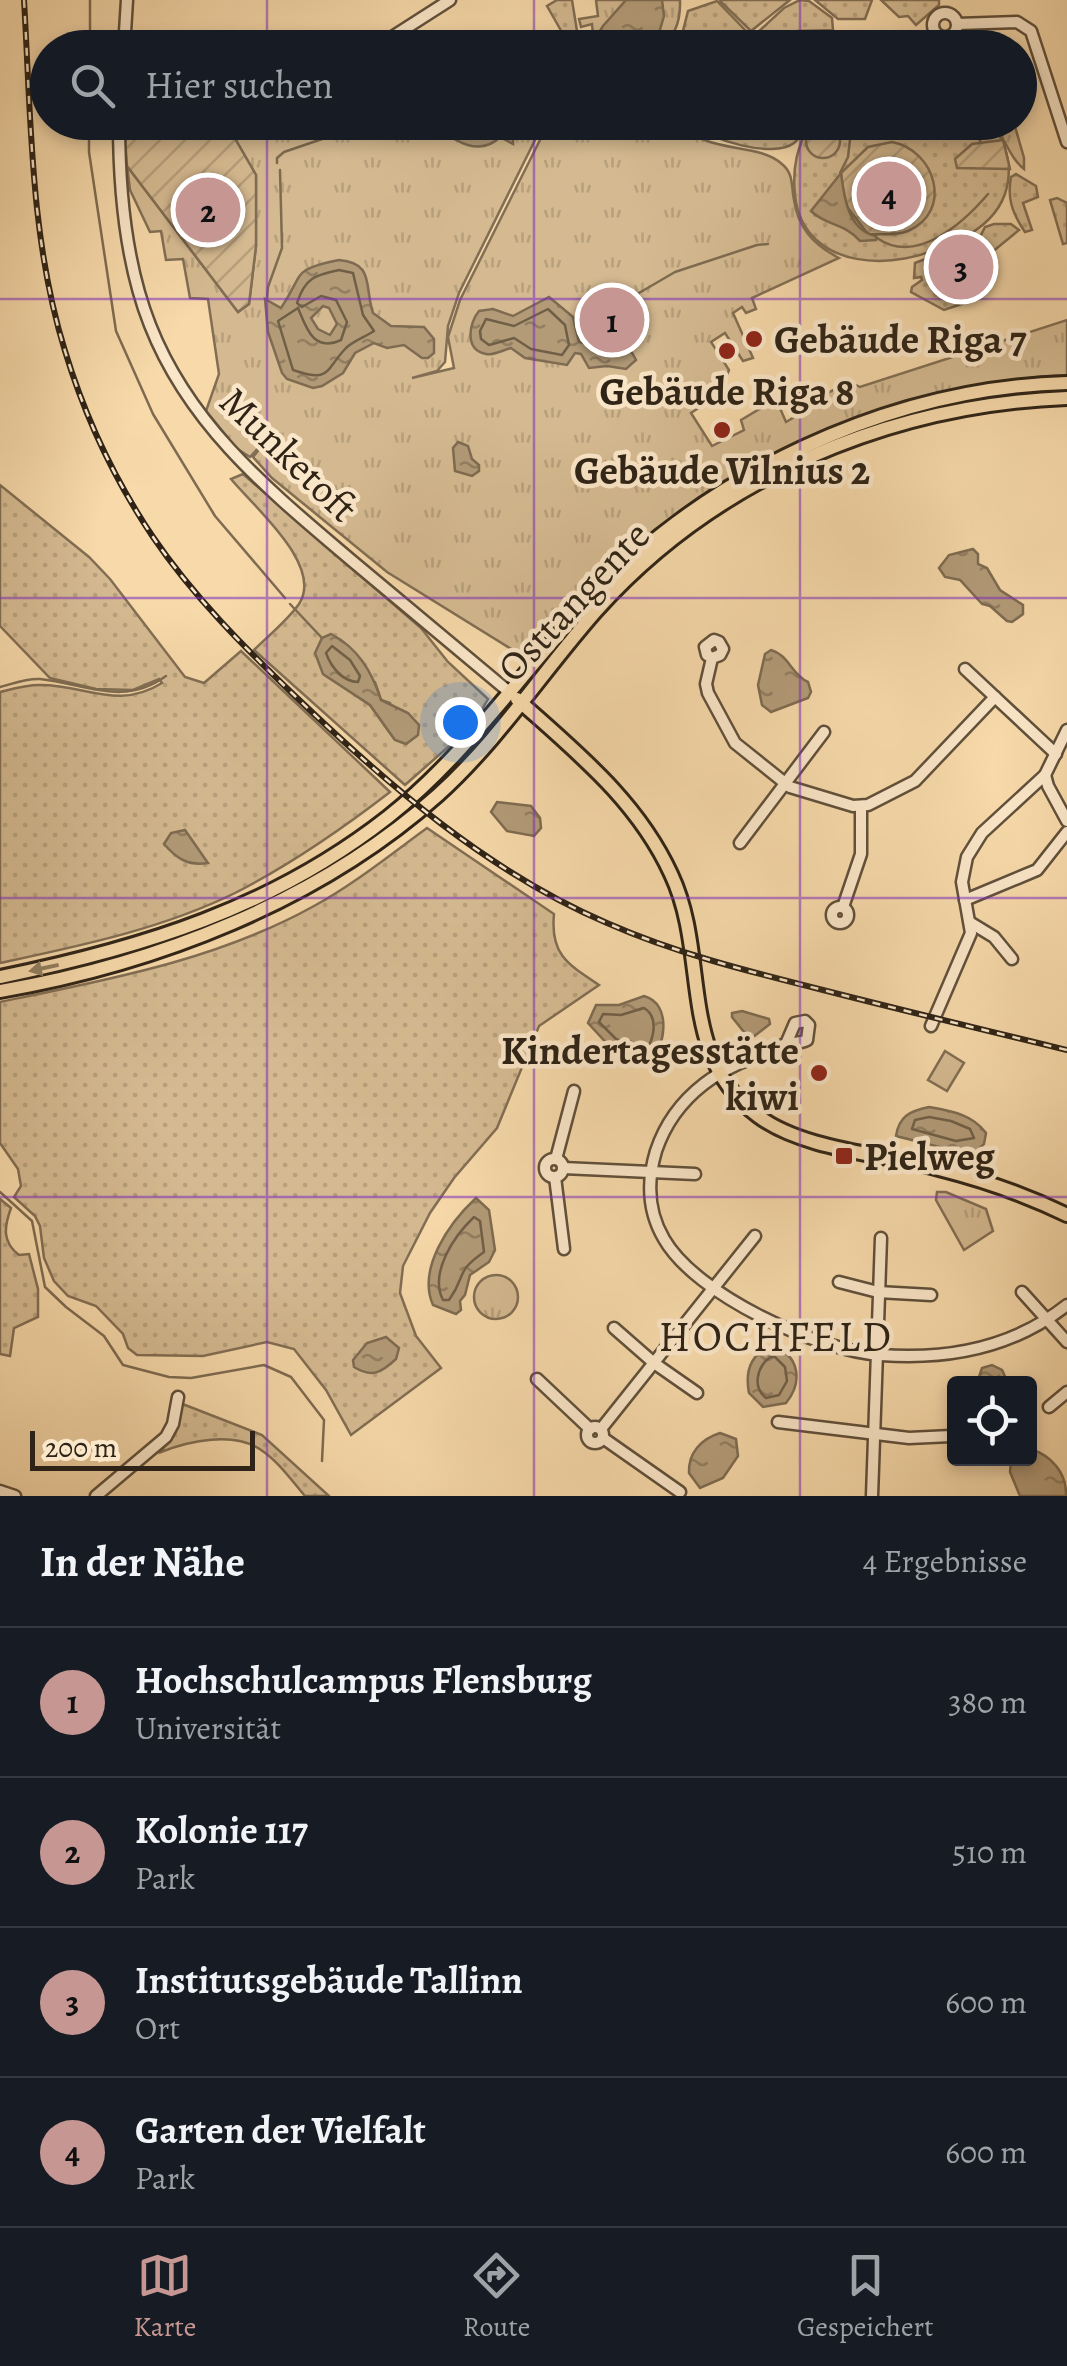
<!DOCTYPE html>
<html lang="de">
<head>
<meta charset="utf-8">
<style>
	body { margin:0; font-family:Alegreya,serif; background:#242831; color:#f1f3f6 }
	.controls { position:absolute; right:30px; bottom:30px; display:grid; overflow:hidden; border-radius:10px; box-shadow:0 5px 15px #0003 }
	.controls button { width:90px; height:90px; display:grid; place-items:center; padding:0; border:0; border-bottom:2px solid #363941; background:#171b24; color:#f1f3f6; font:50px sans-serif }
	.scale { position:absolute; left:30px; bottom:25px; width:225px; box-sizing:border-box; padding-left:10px; border:5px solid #2e2316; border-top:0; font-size:28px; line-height:35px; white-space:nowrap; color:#2e2316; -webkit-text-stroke:8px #fae6c8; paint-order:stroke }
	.you { position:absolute; left:460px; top:722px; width:35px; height:35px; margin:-25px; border:8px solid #fff; border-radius:50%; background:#1a73e8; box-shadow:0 0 0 15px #1a73e833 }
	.badge { display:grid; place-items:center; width:65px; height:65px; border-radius:50%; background:#c59692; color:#111; font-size:32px; font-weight:700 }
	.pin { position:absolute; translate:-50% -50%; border:5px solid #fff; box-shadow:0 2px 10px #0006 }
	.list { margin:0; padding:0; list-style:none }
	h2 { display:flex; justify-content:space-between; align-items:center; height:130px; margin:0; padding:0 40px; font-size:42px }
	h2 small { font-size:32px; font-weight:400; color:#9ea1a6 }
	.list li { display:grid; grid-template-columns:65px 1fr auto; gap:30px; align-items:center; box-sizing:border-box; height:150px; padding:0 40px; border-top:2px solid #363941 }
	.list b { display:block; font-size:38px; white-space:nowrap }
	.list p { margin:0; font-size:32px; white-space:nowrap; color:#9ea1a6 }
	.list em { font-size:32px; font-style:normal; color:#9ea1a6 }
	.icon { flex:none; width:55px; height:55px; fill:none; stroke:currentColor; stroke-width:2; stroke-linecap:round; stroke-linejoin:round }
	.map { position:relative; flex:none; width:1067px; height:1496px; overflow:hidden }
	.search { position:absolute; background:#171b24; box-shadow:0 5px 15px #0003; left:30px; right:30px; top:30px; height:110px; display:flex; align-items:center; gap:25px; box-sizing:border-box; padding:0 35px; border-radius:55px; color:#9ea1a6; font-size:38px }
	.sheet { height:730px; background:#171b24 }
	nav { display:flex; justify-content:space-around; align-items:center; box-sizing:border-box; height:140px; border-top:2px solid #363941; background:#171b24; font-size:28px; color:#9ea1a6 }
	nav a { display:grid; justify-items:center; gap:5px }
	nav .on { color:#c59692 }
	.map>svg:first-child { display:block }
	.grass { fill:url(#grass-dots); stroke:#826e54; stroke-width:2.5; fill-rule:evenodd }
	.park { fill:url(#park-tufts); stroke:#826e54; stroke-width:2.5 }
	.garden { fill:url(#garden-furrows); stroke:#826e54; stroke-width:2.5 }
	.pitch { fill:#d5ba91; stroke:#826e54; stroke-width:2.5 }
	.water { fill:url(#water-ripples); stroke:#7e6b51; stroke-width:2.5; fill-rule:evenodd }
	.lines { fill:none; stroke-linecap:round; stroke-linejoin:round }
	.shore { stroke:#705f47; stroke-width:2.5 }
	.stream { stroke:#7e6b51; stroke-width:2.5 }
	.minor-casing { stroke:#60503b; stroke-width:15 }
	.major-casing { stroke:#2e2316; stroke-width:18 }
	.minor { stroke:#fae6c8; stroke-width:10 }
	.major { stroke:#f7d9aa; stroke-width:12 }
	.rail-casing { stroke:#2e2316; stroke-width:6 }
	.rail { stroke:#fae6c8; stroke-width:2.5; stroke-dasharray:8; stroke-linecap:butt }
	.oneway { fill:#927e60 }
	.grid { fill:none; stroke:#7b2cbf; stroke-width:2.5; stroke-opacity:0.55 }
	.poi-dot { fill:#8f2418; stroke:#fae6c8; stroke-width:4 }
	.labels { text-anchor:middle; stroke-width:9; stroke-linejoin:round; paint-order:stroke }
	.poi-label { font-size:40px; font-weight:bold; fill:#2e2316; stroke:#fae6c8; text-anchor:start }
	.street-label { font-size:40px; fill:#2e2316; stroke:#fae6c8 }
	.neighbourhood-label { font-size:42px; letter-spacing:2.5px; fill:#2e2316; stroke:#fae6c8 }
</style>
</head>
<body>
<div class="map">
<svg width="1067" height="1496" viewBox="0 0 1067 1496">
	<defs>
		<pattern id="grass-dots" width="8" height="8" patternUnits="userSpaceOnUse" patternTransform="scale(2.5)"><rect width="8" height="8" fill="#d5ba91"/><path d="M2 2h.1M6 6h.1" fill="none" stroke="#b7a07c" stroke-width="1.8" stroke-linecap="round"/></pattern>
		<pattern id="park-tufts" width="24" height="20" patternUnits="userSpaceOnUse" patternTransform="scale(2.5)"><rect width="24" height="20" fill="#d5ba91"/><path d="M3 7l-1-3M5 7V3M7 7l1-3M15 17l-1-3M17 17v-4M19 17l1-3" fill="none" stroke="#b7a07c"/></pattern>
		<pattern id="garden-furrows" width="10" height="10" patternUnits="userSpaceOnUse" patternTransform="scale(2.5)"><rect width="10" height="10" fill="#d5ba91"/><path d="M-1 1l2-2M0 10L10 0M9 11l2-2" fill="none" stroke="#b7a07c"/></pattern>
		<pattern id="water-ripples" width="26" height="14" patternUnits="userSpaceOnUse" patternTransform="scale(2.5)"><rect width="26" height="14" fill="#b39b78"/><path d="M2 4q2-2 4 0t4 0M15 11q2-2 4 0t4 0" fill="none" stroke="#927e61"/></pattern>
	</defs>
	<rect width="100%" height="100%" fill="#f7d9aa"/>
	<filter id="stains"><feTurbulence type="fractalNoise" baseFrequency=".002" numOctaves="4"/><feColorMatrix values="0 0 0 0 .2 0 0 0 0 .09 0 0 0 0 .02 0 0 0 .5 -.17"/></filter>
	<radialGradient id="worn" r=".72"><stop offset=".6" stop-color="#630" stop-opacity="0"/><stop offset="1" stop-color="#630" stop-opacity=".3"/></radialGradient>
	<!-- grass -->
	<g class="grass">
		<polygon points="557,0 572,0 578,37 567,41 547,6"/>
		<polygon points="790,0 751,31 720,1 721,0"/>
		<polygon points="800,0 809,1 832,18 833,30 798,31 798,47 770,47 757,33 784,8"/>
		<polygon points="815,0 872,0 865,19 838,19"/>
		<polygon points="881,0 939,0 939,5 916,25 908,16 899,17"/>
		<polygon points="717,1 747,32 697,37 682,35 688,11"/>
		<polygon points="966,27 972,27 969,31 989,46 930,44 935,38 953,39"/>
		<polygon points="750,36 767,47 678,48 681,42"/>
		<path d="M692,123H808C804,129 800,138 794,143C773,159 709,140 692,123Z"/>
		<path d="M811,123H991C1018,158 1015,203 976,230C967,237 957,238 948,243C899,272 804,272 795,196C792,168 797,146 811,123Z"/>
		<path d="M1016,174L1036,186L1038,197L1023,203L1032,230L1025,232C1012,213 1007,198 1011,177Z"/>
		<polygon points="1057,198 1067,203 1067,243 1063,244 1050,200"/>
		<polygon points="994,224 1011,224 1019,230 980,262 978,241 985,227"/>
		<polygon points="944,252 944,262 948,262 962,304 944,310 911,292 912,287 922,280 921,277 914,278 915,263"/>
		<path d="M243,474L421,628L448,662L488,699L473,725L405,785L254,650C268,636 287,621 299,604C324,566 255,508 231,479ZM323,674L375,682L381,700L390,703L395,740L370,705Z"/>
		<path d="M0,485L89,557L110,579L185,677L204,683L241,651L390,792C342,829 290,865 235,893C162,929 79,946 0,963V692C12,689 26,685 39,685C85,684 117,711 162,683L159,679L133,690L96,689L50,678L0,626Z"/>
		<path d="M427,828L554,914C550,954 567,964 599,985L539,1026L497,1128L454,1178L430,1213L403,1266L400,1293L416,1336L441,1368L351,1435L326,1390L294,1349L267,1342L203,1356L137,1355L128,1348L123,1334L96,1306L68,1296L54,1281L44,1258L40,1226L35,1216L14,1197L21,1186L18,1169L0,1143V1002C107,980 217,960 314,906C354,884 390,855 427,828Z"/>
		<path d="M0,1199L11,1208C4,1227 2,1242 19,1255L29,1254L38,1289V1317L14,1328L10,1356L0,1354Z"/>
		<path d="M180,1403L262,1435L329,1496H305C292,1481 278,1461 261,1450C234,1431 189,1441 161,1452L176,1427Z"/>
	</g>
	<!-- park -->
	<g class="park">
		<path d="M596,0H680C682,69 623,39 586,47L584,36L593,35L592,24L581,27L579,19L598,16Z"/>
		<path d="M453,122L457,128L462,125L465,129L476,123L492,122L498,131L512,123H551L540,130L459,293L448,326L445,362L437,371L412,378L454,368L448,337L460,300L543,134L557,123H684C703,155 757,141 782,164C794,174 791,186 794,200C798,228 814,245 839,258L752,298L756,309L746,313L742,307L733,313L753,358L743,361L725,333L711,342L729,370L718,395L691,413L712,446L744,430L741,420L776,399L786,422C809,409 825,391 850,382L860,387L1067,320V375C961,379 811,425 722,484C647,533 589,601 516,652L387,572L272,478L253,457L274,431L250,457L236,448L206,411L219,374L208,299L190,298L183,259L166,260L161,231L150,232L130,190L127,166L238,312L249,304L256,246V175L226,123Z"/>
		<path d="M992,123H1014L1024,158V169C1009,157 1005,137 992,123Z"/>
		<polygon points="937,1192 946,1192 986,1209 993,1231 964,1250 936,1200"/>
		<circle cx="496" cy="1297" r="22"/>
	</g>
	<!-- garden -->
	<g class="garden">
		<polygon points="148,123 226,123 256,175 256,246 249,304 238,312 127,166 125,140"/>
		<circle cx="823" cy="141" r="17"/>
		<polygon points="1003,140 1010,169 957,168 955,159 972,144"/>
		<path d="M892,142C935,150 954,211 908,231C896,236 881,234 868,234L844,203L841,173L868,147Z"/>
	</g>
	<!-- pitch -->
	<polygon class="pitch" points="945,1051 964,1063 947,1091 928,1080"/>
	<!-- water -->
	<g class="water">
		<polygon points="626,0 662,0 664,16 659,33 635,37 614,47 590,47 603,26"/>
		<path d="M429,123H442L466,137L483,126L492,135L512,123H530L513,132V144L500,137C477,160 449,136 429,123Z"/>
		<path d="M841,173C844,197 848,230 876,236V240L860,241C845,223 826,226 811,211Z"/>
		<path d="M339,260C375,263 364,286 373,313L391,326L424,327L434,339V353L428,358H422L404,345L387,348L374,343L355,353L343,373L322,386L313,388L287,379L282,373L268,332L265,299L281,308C305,273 290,270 339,260ZM323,306L329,308L337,324L330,335L318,329L311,318Z"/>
		<path d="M549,297L573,317L579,342L584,343L591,333L607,330L627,344L636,360L626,369L607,366L589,368L581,354L575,353L567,365L525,358L511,348C503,350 493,356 486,354C464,350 469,323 479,311L493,309L513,316Z"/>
		<polygon points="458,442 468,446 472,459 479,465 479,471 472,476 455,471 453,448"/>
		<polygon points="973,549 978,554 978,564 987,568 1000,590 1023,605 1023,614 1012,622 1007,621 990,606 982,604 960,580 945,577 939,568 949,555"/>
		<path d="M331,634C358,648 372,672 381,700L408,713L419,725L418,735L406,744L395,740L370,705L323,674L315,653L322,638Z"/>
		<path d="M771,650C789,655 791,674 808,682L811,692L808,698L771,712L762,705L758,685L765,654Z"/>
		<polygon points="497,802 531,806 540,818 541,828 534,836 507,831 491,812"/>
		<path d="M185,830L208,863C188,866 177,859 164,844L171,833Z"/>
		<path d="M644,996C673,1004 665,1048 649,1065L611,1048L588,1023L596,1005H619Z"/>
		<polygon points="742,1011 769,1019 770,1024 753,1037 744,1032 732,1017 732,1013"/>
		<path d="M929,1107C951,1111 972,1114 986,1133L984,1144L978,1150L955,1151L896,1136C899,1116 910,1111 929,1107Z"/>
		<path d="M476,1198L489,1210L495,1250L489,1262L470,1275L465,1295L460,1301L461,1310L456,1314L433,1305C417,1269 449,1223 476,1198Z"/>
		<path d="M386,1337L399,1348L396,1359C381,1373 372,1378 354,1367L353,1360L367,1343Z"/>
		<path d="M772,1346C800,1355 803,1382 786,1403L763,1407L749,1393C745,1372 750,1354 772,1346Z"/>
		<polygon points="992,1365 1002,1370 1008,1383 977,1383 982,1368"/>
		<path d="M720,1433L736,1439L738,1456L723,1478L700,1488L689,1473C688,1453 701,1439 720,1433Z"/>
		<path d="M1030,1449C1051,1455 1067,1473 1066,1496H1020L1010,1472L1011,1461L1030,1458Z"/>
	</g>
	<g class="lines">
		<!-- shore -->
		<g class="shore">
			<path d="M339,270L353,273L363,315L374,331C365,337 353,341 346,348C324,371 331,383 293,370L278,321L298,308C306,327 313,353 341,340L347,322L336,300L321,296L302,307L297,303C305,278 315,275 339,270Z"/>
			<polygon points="548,309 565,325 569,345 562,355 531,349 514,338 489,345 481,339 480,331 486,319 514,326"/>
			<path d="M332,646L350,660L360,676L358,682C343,682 331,667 326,653Z"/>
			<path d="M644,1008C659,1017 654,1038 646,1051L616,1039L599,1022L603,1014L621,1015Z"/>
			<polygon points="929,1117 951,1121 970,1129 974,1138 956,1141 912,1129 915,1120"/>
			<path d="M474,1217L480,1221L484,1252C454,1273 467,1275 449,1300H443C429,1273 454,1236 474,1217Z"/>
			<path d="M770,1357H775L785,1367L787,1381L779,1395L766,1398C752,1387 757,1367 770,1357Z"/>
		</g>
		<!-- stream -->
		<g class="stream">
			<polyline points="90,0 90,48"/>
			<polyline points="89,122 89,152 116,331 153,414 215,516 285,598"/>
			<polyline points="965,122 981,142"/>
			<polyline points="277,163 277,158 284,152 325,138"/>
			<polyline points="840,173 848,157 852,122"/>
			<path d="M877,238C917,266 964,222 988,194"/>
			<polyline points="267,299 268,287 282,248 280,170"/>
			<polyline points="614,334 627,305 639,293 675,272 757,245 768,244"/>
			<polyline points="290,604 322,638"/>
			<path d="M0,687C12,684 27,678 40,679C87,684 123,707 166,676"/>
			<polyline points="0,1192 32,1221 45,1287 66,1307 104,1336 123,1365 169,1377 191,1378 264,1365 291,1377 324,1420 322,1461"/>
		</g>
		<defs>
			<g id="minor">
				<circle cx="945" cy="25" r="12"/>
				<polyline points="957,24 1017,22 1031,31 1067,142"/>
				<polyline points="124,48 127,0"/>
				<polyline points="375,48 450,0"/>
				<path d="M119,122C119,190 125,262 150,325C190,427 270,491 351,560C404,604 457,648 509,692"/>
				<polyline points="712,658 707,655 705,647 714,640 719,642 723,649 720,655 712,658 706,684 708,693 735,743 790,787 853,806 868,805 915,781 995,697"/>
				<polyline points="965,669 1056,754"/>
				<polyline points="1045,775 1048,786 1067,821"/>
				<polyline points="740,843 824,732"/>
				<polyline points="965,900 1037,870 1067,832"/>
				<circle cx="840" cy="915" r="8"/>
				<polyline points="843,907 861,854 861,807"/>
				<polyline points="971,923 994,937 1012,959"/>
				<polyline points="931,1026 971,933 962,882 967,857 982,833 1045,775 1067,730"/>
				<path d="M786,1044L795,1023L805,1021L809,1025L807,1040C799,1044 793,1042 785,1044C781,1045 777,1049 772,1051C747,1060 726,1067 704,1084C682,1101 665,1124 656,1151C647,1181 648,1212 664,1239C696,1295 818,1351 881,1355C949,1360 1013,1348 1067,1305"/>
				<polyline points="556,1159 574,1091"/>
				<circle cx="554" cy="1168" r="9"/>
				<polyline points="563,1168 695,1174"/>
				<polyline points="555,1177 564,1249"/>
				<polyline points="839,1282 878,1292 931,1295"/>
				<polyline points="1022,1292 1067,1342"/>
				<polyline points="614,1328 654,1363 697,1393"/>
				<polyline points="537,1379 590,1429"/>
				<polyline points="1049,1407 1067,1392"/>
				<polyline points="778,1422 909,1438 951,1436"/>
				<circle cx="595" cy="1435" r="8"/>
				<polyline points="601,1429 755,1236"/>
				<polyline points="603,1438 680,1492"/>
				<polyline points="0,1491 15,1496"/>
				<polyline points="96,1496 166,1437 173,1424 178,1397"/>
				<polyline points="872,1496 881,1238"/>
			</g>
			<g id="major">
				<path d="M517,699C576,752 637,800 671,874C710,956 676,1055 758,1116C803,1150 883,1154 939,1169C983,1180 1026,1195 1067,1215"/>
				<path d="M0,977C142,948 272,908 388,817C464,757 518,677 584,606C705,475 887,388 1067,383"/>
				<path d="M0,991C156,964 318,902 438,795C498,741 543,671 596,611C716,477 890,405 1067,398"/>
			</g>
		</defs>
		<!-- minor casing -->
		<use href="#minor" class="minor-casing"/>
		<!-- major casing -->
		<use href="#major" class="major-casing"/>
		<!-- minor -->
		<use href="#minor" class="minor"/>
		<!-- major -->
		<use href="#major" class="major"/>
		<defs>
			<path id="rail" d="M24,0C31,117 30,239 65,351C85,417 114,479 153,537C193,596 244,647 295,696C388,785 488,872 607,923C675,953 747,971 819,989C901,1010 984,1030 1067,1050"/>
		</defs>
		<!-- rail casing -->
		<use href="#rail" class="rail-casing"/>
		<!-- rail -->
		<use href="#rail" class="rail"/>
	</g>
	<!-- one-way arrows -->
	<defs><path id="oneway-solid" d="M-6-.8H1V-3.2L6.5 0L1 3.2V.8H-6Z" transform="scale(2.5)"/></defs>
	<use class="oneway" href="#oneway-solid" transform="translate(44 968) rotate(168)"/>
	<!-- grid -->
	<path class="grid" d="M267,0V48M534,0V48M800,0V48M267,122V1496M534,122V1496M800,122V1496M0,299H1067M0,598H1067M0,898H1067M0,1197H1067"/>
	<!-- markers -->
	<g class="poi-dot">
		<circle cx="754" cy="339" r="10"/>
		<circle cx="727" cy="351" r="10"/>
		<circle cx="722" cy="430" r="10"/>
		<circle cx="819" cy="1073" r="10"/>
		<rect x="834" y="1146" width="20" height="20" rx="5"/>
	</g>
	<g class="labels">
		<!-- poi labels -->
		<g class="poi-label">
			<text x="774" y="353">Gebäude Riga 7</text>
			<text x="727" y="405" text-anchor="middle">Gebäude Riga 8</text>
			<text x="722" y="484" text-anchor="middle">Gebäude Vilnius 2</text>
			<text x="799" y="1064" text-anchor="end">Kindertagesstätte<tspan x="799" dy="46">kiwi</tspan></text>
			<text x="864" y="1170">Pielweg</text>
		</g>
		<!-- street labels -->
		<g class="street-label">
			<text transform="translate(289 454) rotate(44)" y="14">Munketoft</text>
			<text transform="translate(573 601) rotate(-47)" y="14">Osttangente</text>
		</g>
		<!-- neighbourhood labels -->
		<g class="neighbourhood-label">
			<text x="776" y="1351">HOCHFELD</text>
		</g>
	</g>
	<rect width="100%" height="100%" filter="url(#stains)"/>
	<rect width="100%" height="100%" fill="url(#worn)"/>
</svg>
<div class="controls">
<button><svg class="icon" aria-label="locate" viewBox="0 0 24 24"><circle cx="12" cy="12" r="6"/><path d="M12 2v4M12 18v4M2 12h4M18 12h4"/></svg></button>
</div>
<div class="scale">200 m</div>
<div class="you"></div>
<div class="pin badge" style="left:612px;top:320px">1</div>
<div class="pin badge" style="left:208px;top:210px">2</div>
<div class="pin badge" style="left:961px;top:267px">3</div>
<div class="pin badge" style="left:889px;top:194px">4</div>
<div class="search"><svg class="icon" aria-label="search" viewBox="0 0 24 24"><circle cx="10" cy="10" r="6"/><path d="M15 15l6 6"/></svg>Hier suchen</div>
</div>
<section class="sheet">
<h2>In der Nähe<small>4 Ergebnisse</small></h2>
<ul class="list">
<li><span class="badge">1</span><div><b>Hochschulcampus Flensburg</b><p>Universität</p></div><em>380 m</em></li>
<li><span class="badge">2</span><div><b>Kolonie 117</b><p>Park</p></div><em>510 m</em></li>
<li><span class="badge">3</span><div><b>Institutsgebäude Tallinn</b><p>Ort</p></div><em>600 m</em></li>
<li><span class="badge">4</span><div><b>Garten der Vielfalt</b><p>Park</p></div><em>600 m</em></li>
</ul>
</section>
<nav>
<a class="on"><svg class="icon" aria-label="map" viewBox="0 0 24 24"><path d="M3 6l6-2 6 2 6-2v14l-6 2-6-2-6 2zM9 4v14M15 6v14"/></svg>Karte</a>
<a><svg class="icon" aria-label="directions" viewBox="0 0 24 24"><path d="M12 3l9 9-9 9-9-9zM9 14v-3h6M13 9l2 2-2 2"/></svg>Route</a>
<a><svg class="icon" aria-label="saved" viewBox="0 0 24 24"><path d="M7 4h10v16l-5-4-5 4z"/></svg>Gespeichert</a>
</nav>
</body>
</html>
